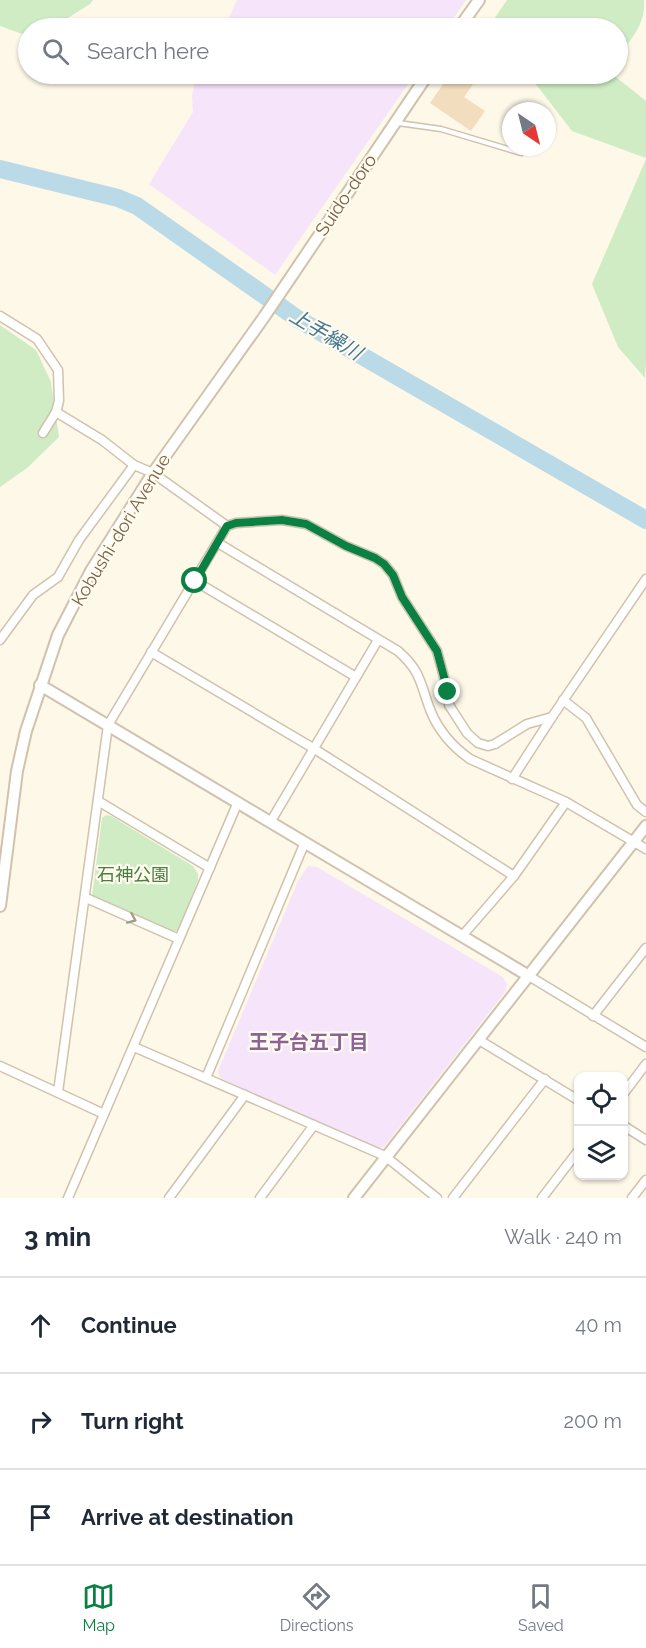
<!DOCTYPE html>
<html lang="en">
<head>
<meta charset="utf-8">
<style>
	body { margin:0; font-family:Raleway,"Noto Sans JP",sans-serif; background:#f2f2f3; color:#1f2937 }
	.controls { position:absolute; right:18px; bottom:18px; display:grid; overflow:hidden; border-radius:12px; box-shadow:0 2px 4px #0004 }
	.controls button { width:54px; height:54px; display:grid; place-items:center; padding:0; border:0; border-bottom:2px solid #e0e1e3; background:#fff; color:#1f2937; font:30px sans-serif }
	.compass { position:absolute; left:502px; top:102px; width:54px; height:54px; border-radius:50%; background:#fff; box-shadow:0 2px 4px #0004; rotate:145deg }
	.stop { position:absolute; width:18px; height:18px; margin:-14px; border:4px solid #0b8043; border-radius:50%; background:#fff }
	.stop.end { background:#0b8043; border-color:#fff; box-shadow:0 2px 6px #0008 }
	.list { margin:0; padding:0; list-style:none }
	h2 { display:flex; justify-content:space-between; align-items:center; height:78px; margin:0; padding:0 24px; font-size:26px }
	h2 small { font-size:20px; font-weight:400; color:#747a83 }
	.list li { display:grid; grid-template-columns:39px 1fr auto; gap:18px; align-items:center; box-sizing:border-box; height:96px; padding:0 24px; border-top:2px solid #e0e1e3 }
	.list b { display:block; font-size:22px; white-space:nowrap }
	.list em { font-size:20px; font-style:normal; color:#747a83 }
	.icon { flex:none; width:33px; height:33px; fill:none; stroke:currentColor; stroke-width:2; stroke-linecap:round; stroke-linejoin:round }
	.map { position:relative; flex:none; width:646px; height:1198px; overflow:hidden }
	.search { position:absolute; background:#fff; box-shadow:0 2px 4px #0004; left:18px; right:18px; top:18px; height:66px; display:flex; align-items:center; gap:15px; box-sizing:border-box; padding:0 21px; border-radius:33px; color:#747a83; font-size:22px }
	.sheet { height:366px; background:#fff }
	nav { display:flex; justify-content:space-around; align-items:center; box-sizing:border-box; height:84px; border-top:2px solid #e0e1e3; background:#fff; font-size:16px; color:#747a83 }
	nav a { display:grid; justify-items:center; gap:3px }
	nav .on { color:#0b8043 }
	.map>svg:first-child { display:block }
	.education { fill:#f6e4fa }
	.green { fill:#cfecc5 }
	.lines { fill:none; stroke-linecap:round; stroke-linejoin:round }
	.river { stroke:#bbdae8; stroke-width:18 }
	.building { fill:#f3ddbf }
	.service-casing { stroke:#d0c2ad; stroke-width:7 }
	.minor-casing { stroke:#d0c2ad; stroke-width:11 }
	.tertiary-casing { stroke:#d0c2ad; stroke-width:14 }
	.service { stroke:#fff; stroke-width:4 }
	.minor { stroke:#fff; stroke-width:8 }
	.tertiary { stroke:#fff; stroke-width:10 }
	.oneway { stroke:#a89a8a }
	.route { stroke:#0b8043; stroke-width:8 }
	.labels { text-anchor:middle; stroke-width:4.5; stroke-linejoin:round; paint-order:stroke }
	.street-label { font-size:18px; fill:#79634b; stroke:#fffbef }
	.park-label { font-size:18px; fill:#4a7f42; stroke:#fffbef }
	.water-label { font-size:20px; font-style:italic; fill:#467994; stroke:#fffbef }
	.neighbourhood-label { font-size:20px; font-weight:bold; fill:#8c6394; stroke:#fffbef }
</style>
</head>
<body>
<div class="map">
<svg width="646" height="1198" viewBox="0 0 646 1198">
	<rect width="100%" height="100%" fill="#fdf8e8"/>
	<!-- education -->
	<g class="education">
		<polygon points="237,0 466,0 447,28 224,28"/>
		<polygon points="196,74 415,74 275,275 149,184 193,112 192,97"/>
		<polygon points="308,866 317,867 503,977 507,984 506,991 384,1147 376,1149 369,1147 222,1079 219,1076 218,1071 298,881"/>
	</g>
	<!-- green -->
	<g class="green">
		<polygon points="0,0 93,0 90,4 52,28 28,28 28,36 0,26"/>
		<path d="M507,0H644C646,23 631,40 618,56V28H493L490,25Z"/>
		<polygon points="528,74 612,74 646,101 646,158 572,131"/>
		<polygon points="646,159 646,363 645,378 618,347 592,284"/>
		<polygon points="0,325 36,350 51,382 59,437 27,468 0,487"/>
		<polygon points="106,815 111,816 193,866 198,874 198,880 178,930 172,933 92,896 102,818"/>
	</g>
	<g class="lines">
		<!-- river -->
		<polyline class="river" points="0,169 118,198 137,206 298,319 646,520"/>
	</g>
	<!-- building -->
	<polygon class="building" points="450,74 476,74 479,76 464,97 485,111 471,131 430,103"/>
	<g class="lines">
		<defs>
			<polyline id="service" points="398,123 441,129 521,153"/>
			<g id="minor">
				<polyline points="0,316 37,339 58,370 59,401 56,412 43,433"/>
				<polyline points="56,412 102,440 134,465 153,473 227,526 236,523 282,520 306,524 346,546 375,558 384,564 393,575 402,597 437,651 448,692 449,705 467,733 478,743 488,746 495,744 527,724 552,717"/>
				<path d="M218,543L398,651C422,672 420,684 431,712C439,731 453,747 470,759L566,802L646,849"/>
				<polyline points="195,581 356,677"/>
				<polyline points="0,640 33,595 58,577 79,540 134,465"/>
				<polyline points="151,652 313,748 514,876"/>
				<polyline points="563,700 586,718 637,805 646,812"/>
				<polyline points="512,779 552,717 646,579"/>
				<polyline points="98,801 210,868"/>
				<polyline points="271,821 378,640"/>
				<polyline points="86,898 179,939"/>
				<polyline points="463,935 514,876 566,802"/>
				<polyline points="529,976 646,1047"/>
				<polyline points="593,1016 646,948"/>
				<polyline points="479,1040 578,1100"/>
				<polyline points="134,1047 385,1156 437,1198"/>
				<polyline points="0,1066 104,1114"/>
				<polyline points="206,1078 305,842"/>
				<polyline points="58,1092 108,725 227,526"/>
				<polyline points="624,1093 646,1064"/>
				<polyline points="624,1126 646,1140"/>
				<polyline points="68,1198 238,802"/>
				<polyline points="169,1198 245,1095"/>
				<polyline points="260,1198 314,1125"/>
				<polyline points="453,1198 545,1079"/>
				<polyline points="542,1198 578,1151"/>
				<polyline points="632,1198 646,1180"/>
			</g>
			<g id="tertiary">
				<polyline points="459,28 479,0"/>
				<polyline points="40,685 529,976"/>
				<polyline points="0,906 17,771 26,731 58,635 91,571 153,473 264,317 428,74"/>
				<polyline points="354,1198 646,826"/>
			</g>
		</defs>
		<!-- service casing -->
		<use href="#service" class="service-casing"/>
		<!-- minor casing -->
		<use href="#minor" class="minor-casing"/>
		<!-- tertiary casing -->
		<use href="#tertiary" class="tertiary-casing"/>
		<!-- service -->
		<use href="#service" class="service"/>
		<!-- minor -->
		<use href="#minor" class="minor"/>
		<!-- tertiary -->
		<use href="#tertiary" class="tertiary"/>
	</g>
	<!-- one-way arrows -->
	<defs><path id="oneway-chevron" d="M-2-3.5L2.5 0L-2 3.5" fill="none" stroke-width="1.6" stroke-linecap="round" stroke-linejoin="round" transform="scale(1.5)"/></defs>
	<use class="oneway" href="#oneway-chevron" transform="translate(132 919) rotate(24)"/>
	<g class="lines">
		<!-- route -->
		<polyline class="route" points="195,581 227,526 236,523 282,520 306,524 346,546 375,558 384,564 393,575 402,597 437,651 448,692"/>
	</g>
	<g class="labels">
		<!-- street labels -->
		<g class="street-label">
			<text transform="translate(346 195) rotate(-56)" y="6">Suido-doro</text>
			<text transform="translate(121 530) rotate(-59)" y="6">Kobushi-dori Avenue</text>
		</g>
		<!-- park labels -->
		<g class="park-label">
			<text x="133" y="881">石神公園</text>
		</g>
		<!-- water labels -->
		<g class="water-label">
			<text transform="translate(326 334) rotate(31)" y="7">上手繰川</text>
		</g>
		<!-- neighbourhood labels -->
		<g class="neighbourhood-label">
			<text x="309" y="1049">王子台五丁目</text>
		</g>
	</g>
</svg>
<div class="controls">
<button><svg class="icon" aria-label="locate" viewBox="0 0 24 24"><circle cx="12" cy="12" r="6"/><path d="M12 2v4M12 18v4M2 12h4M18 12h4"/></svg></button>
<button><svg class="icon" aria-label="layers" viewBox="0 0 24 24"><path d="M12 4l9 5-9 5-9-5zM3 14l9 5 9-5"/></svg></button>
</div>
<svg class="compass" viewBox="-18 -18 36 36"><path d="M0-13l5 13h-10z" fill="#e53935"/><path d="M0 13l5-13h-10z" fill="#747a83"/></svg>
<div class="stop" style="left:195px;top:581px"></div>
<div class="stop end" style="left:448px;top:692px"></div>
<div class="search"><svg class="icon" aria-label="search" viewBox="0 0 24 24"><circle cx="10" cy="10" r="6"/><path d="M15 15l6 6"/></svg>Search here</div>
</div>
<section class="sheet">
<h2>3 min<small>Walk · 240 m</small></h2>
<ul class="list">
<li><svg class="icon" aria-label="ahead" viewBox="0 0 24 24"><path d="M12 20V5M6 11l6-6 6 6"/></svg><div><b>Continue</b></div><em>40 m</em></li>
<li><svg class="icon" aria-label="right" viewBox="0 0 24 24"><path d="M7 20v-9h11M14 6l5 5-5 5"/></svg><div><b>Turn right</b></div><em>200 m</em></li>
<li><svg class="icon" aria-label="arrive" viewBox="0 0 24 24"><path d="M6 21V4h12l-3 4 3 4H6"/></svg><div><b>Arrive at destination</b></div></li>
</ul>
</section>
<nav>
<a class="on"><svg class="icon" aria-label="map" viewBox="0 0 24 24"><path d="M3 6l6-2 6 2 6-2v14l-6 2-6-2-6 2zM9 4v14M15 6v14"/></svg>Map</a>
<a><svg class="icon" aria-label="directions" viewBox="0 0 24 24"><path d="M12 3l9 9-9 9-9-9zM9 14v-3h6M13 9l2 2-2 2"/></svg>Directions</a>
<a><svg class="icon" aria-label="saved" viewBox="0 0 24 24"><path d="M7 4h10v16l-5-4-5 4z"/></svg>Saved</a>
</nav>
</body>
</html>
